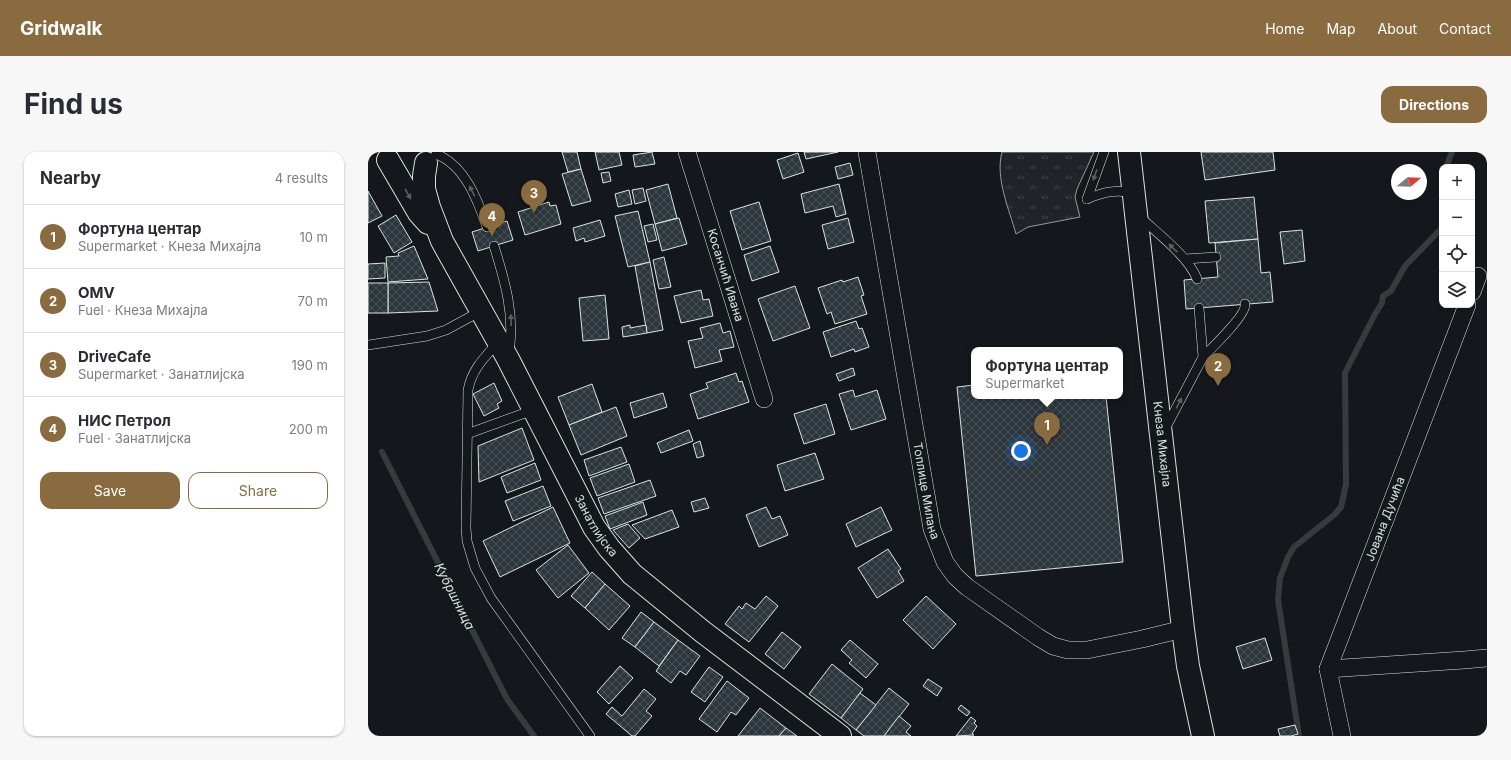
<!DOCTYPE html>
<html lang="en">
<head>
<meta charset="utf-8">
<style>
	body { margin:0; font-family:Inter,sans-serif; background:#f7f7f7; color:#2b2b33 }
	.controls { position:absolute; right:12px; top:12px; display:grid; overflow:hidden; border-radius:8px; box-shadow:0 1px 3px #0004 }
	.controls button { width:36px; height:36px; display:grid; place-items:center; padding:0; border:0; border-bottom:1px solid #e1e1e2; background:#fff; color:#2b2b33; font:20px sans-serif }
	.compass { position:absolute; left:1023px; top:12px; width:36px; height:36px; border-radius:50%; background:#fff; box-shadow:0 1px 3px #0004; rotate:71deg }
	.you { position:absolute; left:653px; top:299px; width:14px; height:14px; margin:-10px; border:3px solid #fff; border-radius:50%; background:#1a73e8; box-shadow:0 0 0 6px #1a73e833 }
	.badge { display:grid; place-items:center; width:26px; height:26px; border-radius:50%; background:#8a6a3f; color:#fff; font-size:13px; font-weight:700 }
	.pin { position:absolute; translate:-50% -33px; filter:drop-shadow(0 1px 2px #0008) }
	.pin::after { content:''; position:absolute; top:21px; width:14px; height:12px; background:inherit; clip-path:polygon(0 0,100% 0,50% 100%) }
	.popup { position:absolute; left:603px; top:195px; width:152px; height:52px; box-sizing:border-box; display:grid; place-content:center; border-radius:8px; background:#fff; filter:drop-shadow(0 1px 3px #0005); font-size:13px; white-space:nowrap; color:#7c7c81 }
	.popup b { font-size:15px; color:#2b2b33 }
	.popup::after { content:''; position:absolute; left:50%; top:100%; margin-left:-8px; border:8px solid transparent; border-top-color:#fff }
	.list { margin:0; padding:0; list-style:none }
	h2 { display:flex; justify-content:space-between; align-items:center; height:52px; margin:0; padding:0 16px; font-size:17px }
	h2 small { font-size:13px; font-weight:400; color:#7c7c81 }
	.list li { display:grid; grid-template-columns:26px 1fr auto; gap:12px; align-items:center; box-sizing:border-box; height:64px; padding:0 16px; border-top:1px solid #e1e1e2 }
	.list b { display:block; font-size:15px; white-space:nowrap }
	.list p { margin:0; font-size:13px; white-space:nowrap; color:#7c7c81 }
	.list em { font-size:13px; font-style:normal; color:#7c7c81 }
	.actions { display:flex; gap:8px; padding:12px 16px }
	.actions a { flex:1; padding:9px 0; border:1px solid #8a6a3f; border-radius:12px; text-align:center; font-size:14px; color:#8a6a3f }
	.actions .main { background:#8a6a3f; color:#fff }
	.icon { flex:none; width:22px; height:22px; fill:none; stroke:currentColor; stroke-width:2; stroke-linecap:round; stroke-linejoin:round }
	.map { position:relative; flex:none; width:1119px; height:584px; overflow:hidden; border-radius:12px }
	header { display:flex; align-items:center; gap:24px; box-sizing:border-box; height:56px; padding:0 20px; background:#8a6a3f; color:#fff }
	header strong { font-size:19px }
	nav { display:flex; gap:22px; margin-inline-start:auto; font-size:14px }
	.intro { display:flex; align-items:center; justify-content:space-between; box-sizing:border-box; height:96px; padding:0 24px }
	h1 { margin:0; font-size:28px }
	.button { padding:10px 18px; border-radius:12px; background:#8a6a3f; color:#fff; font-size:14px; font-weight:700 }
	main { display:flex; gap:24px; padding:0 24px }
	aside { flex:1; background:#fff; border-radius:12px; box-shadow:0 1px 3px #0004 }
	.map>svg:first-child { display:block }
	.park { fill:url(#park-tufts); stroke:#939e99 }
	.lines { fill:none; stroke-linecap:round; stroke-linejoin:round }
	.stream { stroke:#363b3e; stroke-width:6 }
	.building { fill:url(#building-cross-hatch); stroke:#d8e6dc }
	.service-casing { stroke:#d8e6dc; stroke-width:10 }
	.minor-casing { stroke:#d8e6dc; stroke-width:18 }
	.tertiary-casing { stroke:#d8e6dc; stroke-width:24 }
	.primary-casing { stroke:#d8e6dc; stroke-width:24 }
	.service { stroke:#14181c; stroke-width:9 }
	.minor { stroke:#14181c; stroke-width:17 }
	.tertiary { stroke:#14181c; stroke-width:22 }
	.primary { stroke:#14181c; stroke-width:22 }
	.oneway { fill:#59605f }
	.labels { text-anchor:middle; stroke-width:3; stroke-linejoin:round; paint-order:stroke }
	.street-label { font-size:12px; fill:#d8e6dc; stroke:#14181c }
	.water-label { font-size:13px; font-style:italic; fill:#d8e6dc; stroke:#14181c }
</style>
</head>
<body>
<header>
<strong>Gridwalk</strong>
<nav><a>Home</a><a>Map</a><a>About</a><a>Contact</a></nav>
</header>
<div class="intro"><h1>Find us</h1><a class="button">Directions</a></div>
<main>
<aside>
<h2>Nearby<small>4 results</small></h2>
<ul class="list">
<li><span class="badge">1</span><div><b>Фортуна центар</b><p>Supermarket · Кнеза Михајла</p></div><em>10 m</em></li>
<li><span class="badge">2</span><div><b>OMV</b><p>Fuel · Кнеза Михајла</p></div><em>70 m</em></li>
<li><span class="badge">3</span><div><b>DriveCafe</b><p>Supermarket · Занатлијска</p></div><em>190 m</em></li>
<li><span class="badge">4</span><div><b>НИС Петрол</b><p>Fuel · Занатлијска</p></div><em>200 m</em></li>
</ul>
<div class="actions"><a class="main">Save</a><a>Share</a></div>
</aside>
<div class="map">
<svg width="1119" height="584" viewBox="0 0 1119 584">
	<defs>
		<pattern id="park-tufts" width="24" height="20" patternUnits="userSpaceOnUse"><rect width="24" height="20" fill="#202428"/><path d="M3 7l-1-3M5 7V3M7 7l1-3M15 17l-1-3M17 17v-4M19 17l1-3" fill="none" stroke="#404447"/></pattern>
		<pattern id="building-cross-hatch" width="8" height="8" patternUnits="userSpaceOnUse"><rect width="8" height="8" fill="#2c363c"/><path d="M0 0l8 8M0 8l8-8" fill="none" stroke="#4a5358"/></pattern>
	</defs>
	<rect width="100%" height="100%" fill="#14181c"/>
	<!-- park -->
	<path class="park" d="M634,0H726L709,37L707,45L712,65L660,75L648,82C641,57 627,26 634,0Z"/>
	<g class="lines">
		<!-- stream -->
		<g class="stream">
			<polyline points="1078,15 1084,0"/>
			<polyline points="1074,26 1074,30"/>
			<polyline points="14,300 139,547 166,584"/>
			<polyline points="931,584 910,448 912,426 920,405 926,395 966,363 973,355 978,333 977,221 1007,162 1014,151 1015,144 1023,139 1037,114 1072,78 1074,74"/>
		</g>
	</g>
	<!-- building -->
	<g class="building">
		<polygon points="194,0 209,0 213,17 200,20"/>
		<polygon points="227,0 251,0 254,13 231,18"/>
		<polygon points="284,0 287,12 267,15 265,3"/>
		<polygon points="436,0 470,0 438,7"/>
		<polygon points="833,0 905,0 907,18 837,28"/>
		<polygon points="430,1 436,20 415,27 409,8"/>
		<polygon points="482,11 485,23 470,27 467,15"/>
		<polygon points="213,17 223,49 204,54 194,22"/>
		<polygon points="241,20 243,29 235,31 233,21"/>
		<polygon points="300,32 309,66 287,72 278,38"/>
		<polygon points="471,32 478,62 468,65 465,54 437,61 433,42"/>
		<polygon points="275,36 278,49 267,52 264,38"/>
		<polygon points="261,38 264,52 250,55 247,42"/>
		<polygon points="0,39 14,64 0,71"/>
		<polygon points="886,45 890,87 841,91 837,49"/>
		<polygon points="181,50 182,54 188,53 193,72 157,83 150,60"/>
		<polygon points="391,50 403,89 374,98 362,59"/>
		<polygon points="270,59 282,110 260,115 247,64"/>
		<polygon points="28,63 44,90 26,101 10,74"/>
		<polygon points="311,66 319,92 294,99 287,72"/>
		<polygon points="480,66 486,90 460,97 454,73"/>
		<polygon points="232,68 237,84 217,90 216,86 208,89 205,76"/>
		<polygon points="139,69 145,88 110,99 104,80"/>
		<polygon points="285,72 289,88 280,90 276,74"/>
		<polygon points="934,78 937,109 916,112 912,80"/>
		<polygon points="890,87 893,121 902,120 905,150 818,157 816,128 850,125 847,91"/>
		<polygon points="46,94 60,127 20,130 18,105 31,104 30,101"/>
		<polygon points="402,94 411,120 384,129 376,103"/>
		<polygon points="296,105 303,135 291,137 285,108"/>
		<polygon points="282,110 295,178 279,181 267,114"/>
		<polygon points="17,111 17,126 0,127 0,112"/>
		<polygon points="490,125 496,143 493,144 499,162 467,172 463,160 459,162 450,136 474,128 475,130"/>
		<polygon points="61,130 70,159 20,161 20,131"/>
		<rect x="0" y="131" width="20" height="30"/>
		<polygon points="427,134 442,176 405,189 390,147"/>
		<polygon points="333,138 335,148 341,147 345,164 313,171 306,144"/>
		<polygon points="237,143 241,187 215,189 211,146"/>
		<polygon points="488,169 491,177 494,176 501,195 487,200 486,197 463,205 455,180"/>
		<polygon points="352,171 355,181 362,179 366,195 351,198 354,209 327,216 320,189 335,186 332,176"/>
		<polygon points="262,173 262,176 278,173 279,181 255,185 254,175"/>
		<polygon points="485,216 487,223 471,229 468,222"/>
		<polygon points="368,221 371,230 374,229 381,250 330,267 322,242 340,236 338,231"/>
		<polygon points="126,231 134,249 129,252 131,256 116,264 105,242"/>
		<polygon points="224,232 234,260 201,273 190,245"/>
		<polygon points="606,233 606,244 738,244 755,410 608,424 589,235"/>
		<polygon points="485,238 487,245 509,238 518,267 483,278 471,242"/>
		<polygon points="295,241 299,255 266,266 262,251"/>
		<polygon points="458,252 467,282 436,292 426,262"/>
		<polygon points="248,255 259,284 213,303 201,273"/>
		<polygon points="154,276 166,308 111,330 110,294"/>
		<polygon points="321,278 325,289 293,301 289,291"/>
		<polygon points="332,289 336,304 329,306 325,292"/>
		<polygon points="253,295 259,310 221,324 216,308"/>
		<polygon points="447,301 456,327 417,339 409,313"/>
		<polygon points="167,311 173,328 139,341 133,325"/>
		<polygon points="261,312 267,330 229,344 222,326"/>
		<polygon points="282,328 288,344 236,362 230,346"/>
		<polygon points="175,334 183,354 145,369 137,349"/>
		<polygon points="337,346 341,356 326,360 323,350"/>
		<polygon points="275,350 279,363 242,377 237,364"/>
		<polygon points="185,355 202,391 132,425 115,389"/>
		<polygon points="398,355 404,367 412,364 420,383 391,395 378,363"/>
		<polygon points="513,355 524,378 488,395 478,372"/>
		<polygon points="304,358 311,375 277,387 264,373"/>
		<polygon points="260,372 272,386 261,396 245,378"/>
		<polygon points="200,393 221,421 190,446 168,418"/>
		<polygon points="520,397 533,417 530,419 536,429 509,446 490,416"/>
		<polygon points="224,420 237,432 217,456 203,444"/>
		<polygon points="237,432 262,454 241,478 217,456"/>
		<polygon points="398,444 410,454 381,490 357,472 371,454 374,457 378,451 387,457"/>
		<polygon points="558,444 588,472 565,497 535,468"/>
		<polygon points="273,460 286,470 267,495 254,486"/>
		<polygon points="286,470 310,488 291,514 267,495"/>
		<polygon points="414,480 433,495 416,517 397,502"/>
		<polygon points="897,486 904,508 875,517 868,495"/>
		<polygon points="310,488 332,504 318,523 312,519 303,531 288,519"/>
		<polygon points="482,488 510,512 498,526 481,511 484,508 473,498"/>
		<polygon points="464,512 495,537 473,566 441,542"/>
		<polygon points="252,514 265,526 241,552 229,540"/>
		<polygon points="341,515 355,525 337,550 323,540"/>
		<polygon points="560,527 574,536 569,544 555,534"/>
		<polygon points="359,529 381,546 368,563 363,560 349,580 331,567"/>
		<polygon points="521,536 541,552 516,584 496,584 488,578"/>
		<polygon points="276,537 288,547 278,559 284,564 267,584 264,584 238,562 244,555 254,564"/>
		<polygon points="492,541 508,553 488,578 473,566"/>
		<polygon points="593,553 602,560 599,564 590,557"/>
		<polygon points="392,556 418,576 411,584 370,584"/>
		<polygon points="531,564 543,574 538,580 543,584 516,584"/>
		<polygon points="603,565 608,569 606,571 609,574 604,582 606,583 588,584"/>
		<polygon points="927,573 930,582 923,584 912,584 910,577"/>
		<polygon points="418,576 429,584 411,584"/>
	</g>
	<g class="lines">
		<defs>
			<g id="service">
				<path d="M68,2C97,13 110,49 119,75"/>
				<polyline points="719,47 736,0"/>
				<path d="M719,47C735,40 748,37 766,41"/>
				<path d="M772,65C789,81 821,105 829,127"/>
				<path d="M126,94C137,129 147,163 141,200"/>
				<polyline points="817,107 848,105"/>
				<path d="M130,190C117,205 104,217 100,238L98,376L99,389L107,416L123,446L222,584"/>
				<polyline points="0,193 59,184 78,178 113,159"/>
				<path d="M835,205C844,196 879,162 877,152"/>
				<polyline points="797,277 835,205 831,156"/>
				<polyline points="99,282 165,258"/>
			</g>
			<g id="minor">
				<path id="s1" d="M319,0L396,247"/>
				<path id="s2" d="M499,0L564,377L577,410L587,424L599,435L670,485L685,494L700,498H719L774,487L815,477"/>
				<polyline points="1104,140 1110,124"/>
				<polyline points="960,517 1096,508 1119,506"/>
				<path id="s3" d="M974,584L960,517L1099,153"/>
			</g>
			<g id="tertiary">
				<polyline points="20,8 51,61 60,71"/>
				<path id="s4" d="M58,11L56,24V37L61,55L74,89L140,207L226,375L241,396L264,422L335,480L472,584"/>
			</g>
			<g id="primary">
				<path id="s5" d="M761,0L815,477L820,514L835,584"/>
			</g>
		</defs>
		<!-- service casing -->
		<use href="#service" class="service-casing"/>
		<!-- minor casing -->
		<use href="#minor" class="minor-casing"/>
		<!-- tertiary casing -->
		<use href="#tertiary" class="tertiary-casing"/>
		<!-- primary casing -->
		<use href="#primary" class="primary-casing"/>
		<!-- service -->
		<use href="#service" class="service"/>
		<!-- minor -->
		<use href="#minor" class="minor"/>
		<!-- tertiary -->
		<use href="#tertiary" class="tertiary"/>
		<!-- primary -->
		<use href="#primary" class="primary"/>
	</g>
	<!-- one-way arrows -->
	<defs><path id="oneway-solid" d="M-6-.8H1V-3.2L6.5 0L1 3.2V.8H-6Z"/></defs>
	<g class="oneway">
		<use href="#oneway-solid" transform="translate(727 23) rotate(109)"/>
		<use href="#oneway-solid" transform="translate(104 39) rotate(-117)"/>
		<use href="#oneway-solid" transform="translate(40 42) rotate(60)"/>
		<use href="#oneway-solid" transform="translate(805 96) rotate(-137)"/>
		<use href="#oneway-solid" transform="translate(143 168) rotate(-92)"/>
		<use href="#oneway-solid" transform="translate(811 251) rotate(-62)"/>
	</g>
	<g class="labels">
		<!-- street labels -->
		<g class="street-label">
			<text dy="4" stroke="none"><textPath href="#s1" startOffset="129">Косанчић Ивана</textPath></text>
			<text dy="4" stroke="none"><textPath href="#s5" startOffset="294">Кнеза Михајла</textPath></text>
			<text dy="4" stroke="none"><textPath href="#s2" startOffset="344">Топлице Милана</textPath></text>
			<text dy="4" stroke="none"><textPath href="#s3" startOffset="229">Јована Дучића</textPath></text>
			<text dy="4" stroke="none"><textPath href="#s4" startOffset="405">Занатлијска</textPath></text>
		</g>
		<!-- water labels -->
		<g class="water-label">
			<text transform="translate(87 444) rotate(63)" y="5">Кубршница</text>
		</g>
	</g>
</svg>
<div class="controls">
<button>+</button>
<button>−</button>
<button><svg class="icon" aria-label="locate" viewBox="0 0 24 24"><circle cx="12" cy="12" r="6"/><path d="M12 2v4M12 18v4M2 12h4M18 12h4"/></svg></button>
<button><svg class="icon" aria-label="layers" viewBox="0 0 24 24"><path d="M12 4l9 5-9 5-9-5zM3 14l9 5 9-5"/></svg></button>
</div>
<svg class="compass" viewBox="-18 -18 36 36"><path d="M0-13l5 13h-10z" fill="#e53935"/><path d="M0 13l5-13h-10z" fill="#7c7c81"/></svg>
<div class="you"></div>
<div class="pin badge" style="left:679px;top:293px">1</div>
<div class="popup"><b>Фортуна центар</b>Supermarket</div>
<div class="pin badge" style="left:850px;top:234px">2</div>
<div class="pin badge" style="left:166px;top:61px">3</div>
<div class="pin badge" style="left:124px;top:84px">4</div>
</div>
</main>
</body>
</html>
